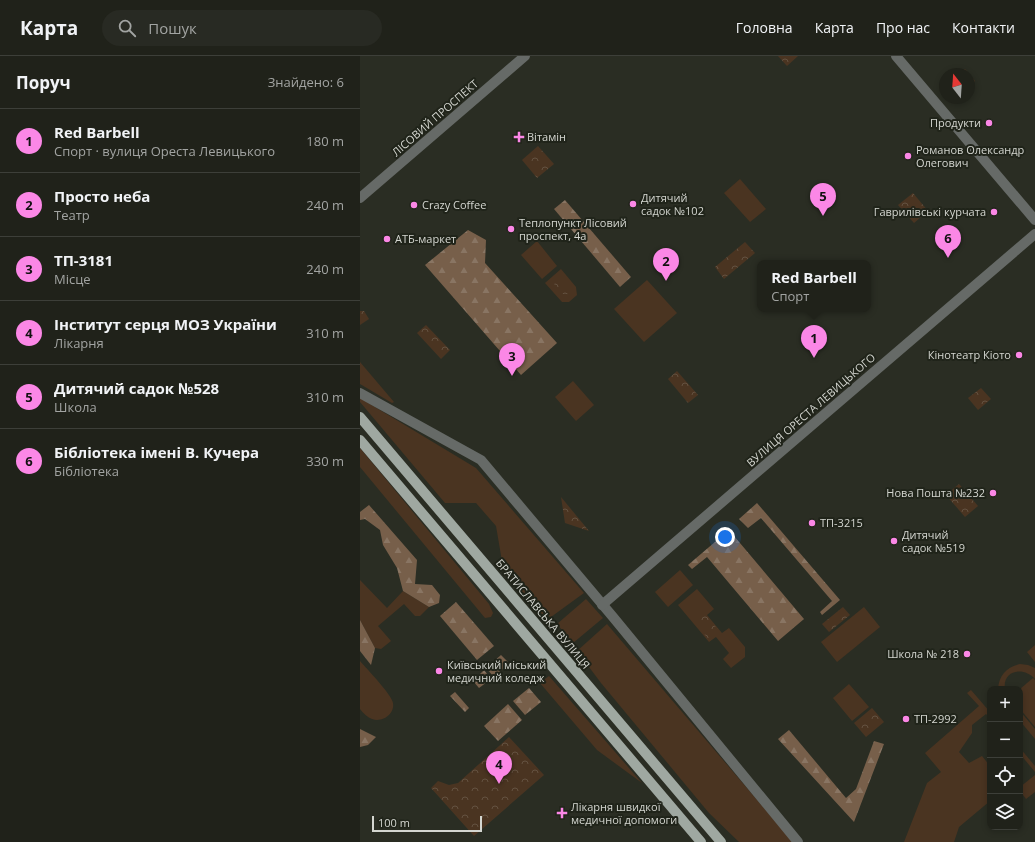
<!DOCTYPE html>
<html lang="uk">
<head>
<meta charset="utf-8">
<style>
	body { margin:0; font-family:"Open Sans",sans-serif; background:#282a23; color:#f1f3f6 }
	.controls { position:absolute; right:12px; bottom:12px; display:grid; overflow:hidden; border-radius:8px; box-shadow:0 2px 6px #0003 }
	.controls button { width:36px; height:36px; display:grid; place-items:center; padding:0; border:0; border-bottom:1px solid #3d3f39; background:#20221a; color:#f1f3f6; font:20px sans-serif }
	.compass { position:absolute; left:579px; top:12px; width:36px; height:36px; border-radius:50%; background:#20221a; box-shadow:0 2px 6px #0003; rotate:343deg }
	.scale { position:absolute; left:12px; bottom:10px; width:110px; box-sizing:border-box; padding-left:4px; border:2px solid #d4d6d0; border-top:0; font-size:11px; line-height:14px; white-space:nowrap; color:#d4d6d0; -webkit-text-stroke:3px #20241a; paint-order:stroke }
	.you { position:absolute; left:365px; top:481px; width:14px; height:14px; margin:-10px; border:3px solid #fff; border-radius:50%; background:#1a73e8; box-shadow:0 0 0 6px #1a73e833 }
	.badge { display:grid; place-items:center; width:26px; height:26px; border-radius:50%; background:#fb87e6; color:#111; font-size:13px; font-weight:700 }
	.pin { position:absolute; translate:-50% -33px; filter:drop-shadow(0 1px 2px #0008) }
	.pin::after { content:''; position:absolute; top:21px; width:14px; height:12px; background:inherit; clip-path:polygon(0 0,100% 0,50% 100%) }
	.popup { position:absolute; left:397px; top:204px; width:114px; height:52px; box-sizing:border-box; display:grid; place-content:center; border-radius:8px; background:#20221a; filter:drop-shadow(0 1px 3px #0005); font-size:13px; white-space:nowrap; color:#a2a4a2 }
	.popup b { font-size:15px; color:#f1f3f6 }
	.popup::after { content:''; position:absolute; left:50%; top:100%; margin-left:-8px; border:8px solid transparent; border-top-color:#20221a }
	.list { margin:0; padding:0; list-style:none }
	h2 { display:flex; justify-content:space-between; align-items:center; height:52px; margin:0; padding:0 16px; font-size:17px }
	h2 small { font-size:13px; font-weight:400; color:#a2a4a2 }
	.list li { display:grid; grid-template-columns:26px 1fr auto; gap:12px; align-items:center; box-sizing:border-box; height:64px; padding:0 16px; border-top:1px solid #3d3f39 }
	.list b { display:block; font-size:15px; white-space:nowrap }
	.list p { margin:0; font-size:13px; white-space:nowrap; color:#a2a4a2 }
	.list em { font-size:13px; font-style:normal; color:#a2a4a2 }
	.icon { flex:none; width:22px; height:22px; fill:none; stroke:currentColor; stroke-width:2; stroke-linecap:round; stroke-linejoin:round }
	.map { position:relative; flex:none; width:675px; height:786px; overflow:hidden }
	header { display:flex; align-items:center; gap:24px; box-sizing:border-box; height:56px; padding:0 20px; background:#20221a; border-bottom:1px solid #3d3f39 }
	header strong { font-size:19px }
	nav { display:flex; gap:22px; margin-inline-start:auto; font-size:14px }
	.search { width:280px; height:36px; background:#282a23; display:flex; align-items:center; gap:10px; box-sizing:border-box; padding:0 14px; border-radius:22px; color:#a2a4a2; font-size:15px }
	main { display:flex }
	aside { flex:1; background:#20221a }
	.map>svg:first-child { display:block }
	.grass { fill:#4a3421 }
	.forest { fill:url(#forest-firs) }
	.park { fill:url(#park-crowns) }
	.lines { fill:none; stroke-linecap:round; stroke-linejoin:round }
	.minor { stroke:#666a67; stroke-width:10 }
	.major { stroke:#9fa8a1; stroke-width:10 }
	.poi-dot { fill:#fb87e6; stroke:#20241a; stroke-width:1.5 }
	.labels { text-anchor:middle; stroke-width:4; stroke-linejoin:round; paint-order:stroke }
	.street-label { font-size:11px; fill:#d4d6d0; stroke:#20241a }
	.poi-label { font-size:11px; fill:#d4d6d0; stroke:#20241a; text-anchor:start }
</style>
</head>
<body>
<header>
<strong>Карта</strong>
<div class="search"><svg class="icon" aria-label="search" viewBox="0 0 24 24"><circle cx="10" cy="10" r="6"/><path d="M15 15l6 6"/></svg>Пошук</div>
<nav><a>Головна</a><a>Карта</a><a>Про нас</a><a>Контакти</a></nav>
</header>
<main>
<aside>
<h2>Поруч<small>Знайдено: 6</small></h2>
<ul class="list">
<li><span class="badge">1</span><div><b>Red Barbell</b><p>Спорт · вулиця Ореста Левицького</p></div><em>180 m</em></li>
<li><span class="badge">2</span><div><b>Просто неба</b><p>Театр</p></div><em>240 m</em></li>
<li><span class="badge">3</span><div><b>ТП-3181</b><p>Місце</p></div><em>240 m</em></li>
<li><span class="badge">4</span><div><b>Інститут серця МОЗ України</b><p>Лікарня</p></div><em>310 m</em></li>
<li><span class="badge">5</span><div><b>Дитячий садок №528</b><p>Школа</p></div><em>310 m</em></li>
<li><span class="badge">6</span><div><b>Бібліотека імені В. Кучера</b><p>Бібліотека</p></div><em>330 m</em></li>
</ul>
</aside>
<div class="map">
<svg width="675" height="786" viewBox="0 0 675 786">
	<defs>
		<pattern id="forest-firs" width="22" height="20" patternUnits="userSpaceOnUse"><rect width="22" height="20" fill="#775f4a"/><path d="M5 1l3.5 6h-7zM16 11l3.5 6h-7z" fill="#897563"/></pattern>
		<pattern id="park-crowns" width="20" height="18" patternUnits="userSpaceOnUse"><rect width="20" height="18" fill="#4a3421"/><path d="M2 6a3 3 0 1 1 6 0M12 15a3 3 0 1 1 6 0" fill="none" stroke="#635140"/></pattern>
	</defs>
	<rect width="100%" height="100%" fill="#2a2d23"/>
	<!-- grass -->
	<g class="grass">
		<polygon points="380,123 406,153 390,166 364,137"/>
		<polygon points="177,185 197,210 182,223 161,199"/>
		<polygon points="201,213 216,231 217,239 209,246 202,246 185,227"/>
		<polygon points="287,224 317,257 284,286 254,253"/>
		<polygon points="0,306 34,346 32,347 0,328"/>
		<polygon points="213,325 234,349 216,365 195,341"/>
		<polygon points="0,342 116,412 224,537 191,561 182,558 144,517 136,470 116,447 85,447 0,346"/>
		<polygon points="0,392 129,548 133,557 131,561 125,562 0,411"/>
		<polygon points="320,514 333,529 308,551 295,536"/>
		<polygon points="0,524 27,552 43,535 69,551 60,560 55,560 44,548 18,570 31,585 21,593 15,592 0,564"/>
		<polygon points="337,533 354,553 347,559 362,577 369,572 385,591 385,601 371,612 363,603 369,597 356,581 349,586 318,549"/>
		<polygon points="226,543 243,562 213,587 197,568"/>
		<polygon points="504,551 520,571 477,606 461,586"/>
		<polygon points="247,568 433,786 379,786 349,757 241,627 217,595"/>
		<polygon points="675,589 675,606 667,596"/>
		<path d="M0,605C7,613 32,639 33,647C35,658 22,667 12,663C7,661 3,657 0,653Z"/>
		<path d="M660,608L668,609L675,612V623C664,610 642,614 645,633H638C639,619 647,611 660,608Z"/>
		<polygon points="189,620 282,727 237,694 180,627"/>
		<polygon points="673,622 675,624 675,671 660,653 660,633"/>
		<polygon points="489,628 509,651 492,665 473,642"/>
		<polygon points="611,634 630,656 630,662 626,658 612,669 612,677 599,696 609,707 622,700 630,710 630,745 599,771 594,786 544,786 567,727 581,716 565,697 619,650 607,637"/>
		<polygon points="660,655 675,673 675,683 660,665"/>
		<polygon points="660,692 675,710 675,716 660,698"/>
		<polygon points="675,719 675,736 666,743 660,735 660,731"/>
	</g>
	<!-- forest -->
	<g class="forest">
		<polygon points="205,144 271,221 260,231 194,153"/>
		<polygon points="108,174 126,184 125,207 197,287 161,319 65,209"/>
		<polygon points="397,447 480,544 462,559 460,556 472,545 401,462 388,472 379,463"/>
		<polygon points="9,449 57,504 55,528 72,529 80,539 79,547 69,551 43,535 37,512 23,489 20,474 5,463 0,464 0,456"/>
		<polygon points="369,474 444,563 418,585 347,501 332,513 328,509"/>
		<polygon points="96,546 134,590 117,604 80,560"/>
		<polygon points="0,564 15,592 11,609 0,595"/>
		<polygon points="141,599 149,607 134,621 126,612"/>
		<polygon points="124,614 131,623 119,632 113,625"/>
		<polygon points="169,632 181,646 165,659 153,645"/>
		<polygon points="95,636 109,652 105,656 90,640"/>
		<polygon points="148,648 162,664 138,685 124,670"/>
		<polygon points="0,673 16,681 8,689 0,691"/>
		<polygon points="429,674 486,742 496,733 514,685 524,688 494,766 418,683"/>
	</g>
	<!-- park -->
	<g class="park">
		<polygon points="418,0 438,0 427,10"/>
		<polygon points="605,13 615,25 609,30 609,18 598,18"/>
		<polygon points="178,90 194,108 177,122 162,104"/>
		<polygon points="553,137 568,155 554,167 538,149"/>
		<polygon points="385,186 395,197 364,223 355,211"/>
		<polygon points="200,222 211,235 205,240 194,228"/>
		<polygon points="0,255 4,255 9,263 0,269"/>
		<polygon points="66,269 90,294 81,303 57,277"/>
		<polygon points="317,315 338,339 328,347 308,323"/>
		<polygon points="621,332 631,343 618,354 608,342"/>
		<polygon points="599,428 618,450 605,461 586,439"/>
		<polygon points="201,441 229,475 205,467"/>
		<polygon points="483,551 490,559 469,576 462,568"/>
		<polygon points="345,558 360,576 350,585 335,567"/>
		<polygon points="512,652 524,666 506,681 494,667"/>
		<polygon points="149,681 184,719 114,780 71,732 78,725 89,729 98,727"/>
	</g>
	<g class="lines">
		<!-- minor -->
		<g class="minor">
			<polyline points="536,0 675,164"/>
			<polyline points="0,142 165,0"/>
			<polyline points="0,337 121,404 253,561 438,786"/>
			<polyline points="242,549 675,178"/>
		</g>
		<!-- major -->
		<g class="major">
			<polyline points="0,361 361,786"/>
			<polyline points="0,384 341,786"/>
		</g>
	</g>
	<!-- markers -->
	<g class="poi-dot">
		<circle cx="629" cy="67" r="4"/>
		<path d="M157 75h4v4h4v4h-4v4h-4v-4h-4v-4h4z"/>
		<circle cx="548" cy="100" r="4"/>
		<circle cx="273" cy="148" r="4"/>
		<circle cx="54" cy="149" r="4"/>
		<circle cx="634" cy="156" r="4"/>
		<circle cx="151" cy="173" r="4"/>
		<circle cx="27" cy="183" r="4"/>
		<circle cx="659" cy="299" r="4"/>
		<circle cx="633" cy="437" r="4"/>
		<circle cx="452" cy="467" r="4"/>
		<circle cx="534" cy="485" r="4"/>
		<circle cx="607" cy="598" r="4"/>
		<circle cx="79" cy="615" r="4"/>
		<circle cx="546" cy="663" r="4"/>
		<path d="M200 751h4v4h4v4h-4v4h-4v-4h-4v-4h4z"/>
	</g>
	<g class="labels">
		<!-- street labels -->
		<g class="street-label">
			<text transform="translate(75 62) rotate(-41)" y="4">ЛІСОВИЙ ПРОСПЕКТ</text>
			<text transform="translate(451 354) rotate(-41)" y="4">ВУЛИЦЯ ОРЕСТА ЛЕВИЦЬКОГО</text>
			<text transform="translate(183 558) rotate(50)" y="4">БРАТИСЛАВСЬКА ВУЛИЦЯ</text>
		</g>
		<!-- poi labels -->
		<g class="poi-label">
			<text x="621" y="71" text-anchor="end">Продукти</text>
			<text x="167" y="85">Вітамін</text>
			<text x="556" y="98">Романов Олександр<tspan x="556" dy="13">Олегович</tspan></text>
			<text x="281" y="146">Дитячий<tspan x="281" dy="13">садок №102</tspan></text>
			<text x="62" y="153">Crazy Coffee</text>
			<text x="626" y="160" text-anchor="end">Гаврилівські курчата</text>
			<text x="159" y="171">Теплопункт Лісовий<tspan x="159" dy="13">проспект, 4а</tspan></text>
			<text x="35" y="187">АТБ-маркет</text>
			<text x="651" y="303" text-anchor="end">Кінотеатр Кіото</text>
			<text x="625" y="441" text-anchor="end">Нова Пошта №232</text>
			<text x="460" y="471">ТП-3215</text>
			<text x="542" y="483">Дитячий<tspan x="542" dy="13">садок №519</tspan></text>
			<text x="599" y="602" text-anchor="end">Школа № 218</text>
			<text x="87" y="613">Київський міський<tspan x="87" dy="13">медичний коледж</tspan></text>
			<text x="554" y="667">ТП-2992</text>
			<text x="211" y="755">Лікарня швидкої<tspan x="211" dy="13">медичної допомоги</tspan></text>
		</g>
	</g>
</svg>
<div class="controls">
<button>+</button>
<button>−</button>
<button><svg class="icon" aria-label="locate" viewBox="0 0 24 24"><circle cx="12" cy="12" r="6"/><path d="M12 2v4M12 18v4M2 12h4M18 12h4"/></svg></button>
<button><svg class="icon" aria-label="layers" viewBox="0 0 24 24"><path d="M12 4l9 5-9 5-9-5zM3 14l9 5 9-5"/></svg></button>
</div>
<svg class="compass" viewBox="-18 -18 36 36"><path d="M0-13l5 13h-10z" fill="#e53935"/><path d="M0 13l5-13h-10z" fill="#a2a4a2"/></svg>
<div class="scale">100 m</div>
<div class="you"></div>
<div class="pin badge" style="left:454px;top:302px">1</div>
<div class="popup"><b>Red Barbell</b>Спорт</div>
<div class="pin badge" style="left:306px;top:225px">2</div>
<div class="pin badge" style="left:152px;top:320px">3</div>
<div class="pin badge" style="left:139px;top:728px">4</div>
<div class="pin badge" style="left:463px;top:160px">5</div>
<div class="pin badge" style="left:588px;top:202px">6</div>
</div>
</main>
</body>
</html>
